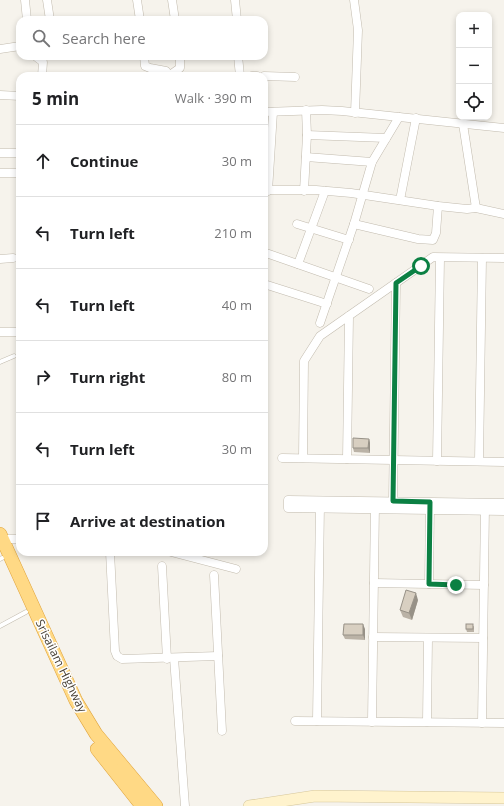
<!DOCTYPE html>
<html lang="en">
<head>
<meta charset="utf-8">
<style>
	body { margin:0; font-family:"Open Sans",sans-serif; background:#f2f2f2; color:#202124 }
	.controls { position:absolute; right:12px; top:12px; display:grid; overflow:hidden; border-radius:8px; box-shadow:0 2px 6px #0003 }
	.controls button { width:36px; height:36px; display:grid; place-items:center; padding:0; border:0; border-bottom:1px solid #e0e0e0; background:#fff; color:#202124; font:20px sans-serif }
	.stop { position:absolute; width:12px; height:12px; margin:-9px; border:3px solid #0b8043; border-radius:50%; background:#fff }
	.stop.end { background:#0b8043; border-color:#fff; box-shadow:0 1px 4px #0008 }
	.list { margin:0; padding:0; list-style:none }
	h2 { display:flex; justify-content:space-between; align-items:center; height:52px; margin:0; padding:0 16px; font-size:17px }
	h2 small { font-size:13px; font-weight:400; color:#757577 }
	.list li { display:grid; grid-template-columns:26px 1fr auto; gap:12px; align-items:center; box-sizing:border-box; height:72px; padding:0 16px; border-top:1px solid #e0e0e0 }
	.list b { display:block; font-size:15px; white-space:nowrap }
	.list em { font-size:13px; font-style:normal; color:#757577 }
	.icon { flex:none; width:22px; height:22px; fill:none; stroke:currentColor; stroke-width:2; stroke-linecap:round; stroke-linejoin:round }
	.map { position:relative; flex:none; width:504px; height:806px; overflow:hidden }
	.search { position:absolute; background:#fff; box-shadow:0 2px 6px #0003; left:16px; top:16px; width:252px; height:44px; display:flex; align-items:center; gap:10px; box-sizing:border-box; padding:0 14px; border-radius:12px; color:#757577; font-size:15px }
	.panel { position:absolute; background:#fff; box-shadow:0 2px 6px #0003; left:16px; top:72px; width:252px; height:484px; border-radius:12px }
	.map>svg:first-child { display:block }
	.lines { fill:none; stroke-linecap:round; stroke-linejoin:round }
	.service-casing { stroke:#c2bbae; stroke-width:5 }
	.minor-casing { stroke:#c2bbae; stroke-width:9 }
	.secondary-casing { stroke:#d6c79b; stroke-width:12 }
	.trunk-casing { stroke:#e0a43c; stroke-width:14 }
	.service { stroke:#fff; stroke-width:4 }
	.minor { stroke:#fff; stroke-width:8 }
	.secondary { stroke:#fff3cd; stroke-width:11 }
	.trunk { stroke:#ffd985; stroke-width:13 }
	.wall { fill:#bab2a6 }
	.shaded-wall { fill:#979187 }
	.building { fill:#d8cfc1; stroke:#979187 }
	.route { stroke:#0b8043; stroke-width:5 }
	.labels { text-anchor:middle; stroke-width:3; stroke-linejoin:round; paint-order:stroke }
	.street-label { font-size:12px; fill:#4b4439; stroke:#fff }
</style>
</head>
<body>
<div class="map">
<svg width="504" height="806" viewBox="0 0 504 806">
	<rect width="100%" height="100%" fill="#f6f3ec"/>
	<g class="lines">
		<defs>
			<g id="service">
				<polyline points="0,362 14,356"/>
				<polyline points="0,559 2,558"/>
				<polyline points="0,626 26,612"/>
			</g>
			<g id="minor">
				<polyline points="25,0 27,20"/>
				<polyline points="47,0 50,20"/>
				<polyline points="137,0 140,20"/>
				<polyline points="172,0 175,20"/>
				<polyline points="235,0 237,20"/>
				<polyline points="354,0 358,30 355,113"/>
				<polyline points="0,49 20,46"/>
				<polyline points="35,56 43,62 42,76"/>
				<polyline points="144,56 145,66 150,68 166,71 170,76"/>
				<polyline points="238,56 240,76"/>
				<polyline points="170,75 180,68 180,56"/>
				<polyline points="252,76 257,76"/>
				<polyline points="264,76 295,77"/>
				<polyline points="0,95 20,96"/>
				<polyline points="264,112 322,110 342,111 504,128"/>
				<polyline points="463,124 476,208"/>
				<polyline points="307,135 386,138"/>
				<polyline points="0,153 20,153"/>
				<polyline points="306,157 372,162"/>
				<polyline points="0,173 20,173"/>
				<polyline points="264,190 316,190 351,193 438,206 467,209 476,208 504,214"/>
				<polyline points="268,191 273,112"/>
				<polyline points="304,191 307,135 306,110"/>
				<polyline points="400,200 416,118"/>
				<polyline points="297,224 349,240"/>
				<polyline points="354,224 418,239 433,240 436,233 438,206"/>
				<polyline points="266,253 369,289"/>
				<polyline points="0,259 13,258"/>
				<polyline points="298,264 325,191"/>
				<polyline points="264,284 327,304"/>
				<polyline points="320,323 354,224 372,162 399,117"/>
				<polyline points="0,332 20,332"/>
				<polyline points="282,458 504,462"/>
				<polyline points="303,458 304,361 320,336 433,257 504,258"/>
				<polyline points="347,459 349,316"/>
				<polyline points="437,461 440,258"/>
				<polyline points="479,461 482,258"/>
				<polyline points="393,501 396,283"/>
				<polyline points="504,503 288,500 288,508 504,511"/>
				<polyline points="2,539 20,539"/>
				<polyline points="110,552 115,651 117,656 122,659 218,656"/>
				<polyline points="171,552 236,569"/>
				<polyline points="162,566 167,659"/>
				<polyline points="214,575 222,731"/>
				<polyline points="374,583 484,585"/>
				<polyline points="429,584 430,505"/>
				<polyline points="373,637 483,638"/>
				<polyline points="174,658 185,806"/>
				<polyline points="295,721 504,723"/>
				<polyline points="317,721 320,504"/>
				<polyline points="372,722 375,504"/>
				<polyline points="427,722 428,638"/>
				<polyline points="482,723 485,506"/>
			</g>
			<polyline id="secondary" points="249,806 315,796 504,798"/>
			<g id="trunk">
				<polyline points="0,534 76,701 96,734 156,806"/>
				<polyline points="97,749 142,806"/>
			</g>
		</defs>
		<!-- service casing -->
		<use href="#service" class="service-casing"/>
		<!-- minor casing -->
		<use href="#minor" class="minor-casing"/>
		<!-- secondary casing -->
		<use href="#secondary" class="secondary-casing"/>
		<!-- trunk casing -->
		<use href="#trunk" class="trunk-casing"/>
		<!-- service -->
		<use href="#service" class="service"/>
		<!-- minor -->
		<use href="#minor" class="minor"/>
		<!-- secondary -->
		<use href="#secondary" class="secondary"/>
		<!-- trunk -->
		<use href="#trunk" class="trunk"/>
	</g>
	<!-- wall -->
	<g class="wall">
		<polygon points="369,439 370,443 370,453 354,452 353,448"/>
		<polygon points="418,600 412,620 403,617 400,610"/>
		<polygon points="474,626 474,632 467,632 466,629"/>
		<polygon points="365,629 365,640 345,639 343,635"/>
	</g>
	<!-- shaded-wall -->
	<g class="shaded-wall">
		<polygon points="369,439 370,443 370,453 368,448"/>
		<polygon points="416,593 418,600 412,620 409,613"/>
		<polygon points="363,624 365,629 365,640 363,635"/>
	</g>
	<!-- building -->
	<g class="building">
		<polygon points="353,438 369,439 368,448 353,448"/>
		<polygon points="406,590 416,593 409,613 400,610"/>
		<polygon points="344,624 363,624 363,635 343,635"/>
		<rect x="466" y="624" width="7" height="5"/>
	</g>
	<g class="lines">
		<!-- route -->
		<polyline class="route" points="421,266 396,283 393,501 430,502 429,584 456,585"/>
	</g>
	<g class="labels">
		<!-- street labels -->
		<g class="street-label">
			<text transform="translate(61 666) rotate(64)" y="4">Srisailam Highway</text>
		</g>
	</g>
</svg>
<div class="controls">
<button>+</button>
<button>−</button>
<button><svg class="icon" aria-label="locate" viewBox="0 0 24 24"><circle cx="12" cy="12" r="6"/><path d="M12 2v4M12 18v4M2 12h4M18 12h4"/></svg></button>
</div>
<div class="stop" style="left:421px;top:266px"></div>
<div class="stop end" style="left:456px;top:585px"></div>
<div class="search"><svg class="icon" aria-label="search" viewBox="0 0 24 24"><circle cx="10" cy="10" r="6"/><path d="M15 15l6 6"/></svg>Search here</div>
<section class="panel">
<h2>5 min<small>Walk · 390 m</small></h2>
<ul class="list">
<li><svg class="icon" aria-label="ahead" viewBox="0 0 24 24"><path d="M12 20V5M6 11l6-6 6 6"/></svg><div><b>Continue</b></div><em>30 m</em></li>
<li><svg class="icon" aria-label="left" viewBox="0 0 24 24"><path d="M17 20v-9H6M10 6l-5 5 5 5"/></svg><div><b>Turn left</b></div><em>210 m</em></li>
<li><svg class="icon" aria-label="left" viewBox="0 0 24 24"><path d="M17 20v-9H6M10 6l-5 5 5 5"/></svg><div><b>Turn left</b></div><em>40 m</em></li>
<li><svg class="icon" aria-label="right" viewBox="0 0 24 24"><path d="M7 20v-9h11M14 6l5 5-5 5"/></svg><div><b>Turn right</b></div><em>80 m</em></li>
<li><svg class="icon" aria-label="left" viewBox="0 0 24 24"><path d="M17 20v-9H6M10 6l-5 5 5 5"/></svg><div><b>Turn left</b></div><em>30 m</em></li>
<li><svg class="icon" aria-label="arrive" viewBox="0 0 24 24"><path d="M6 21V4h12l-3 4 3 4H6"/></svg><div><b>Arrive at destination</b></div></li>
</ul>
</section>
</div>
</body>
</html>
